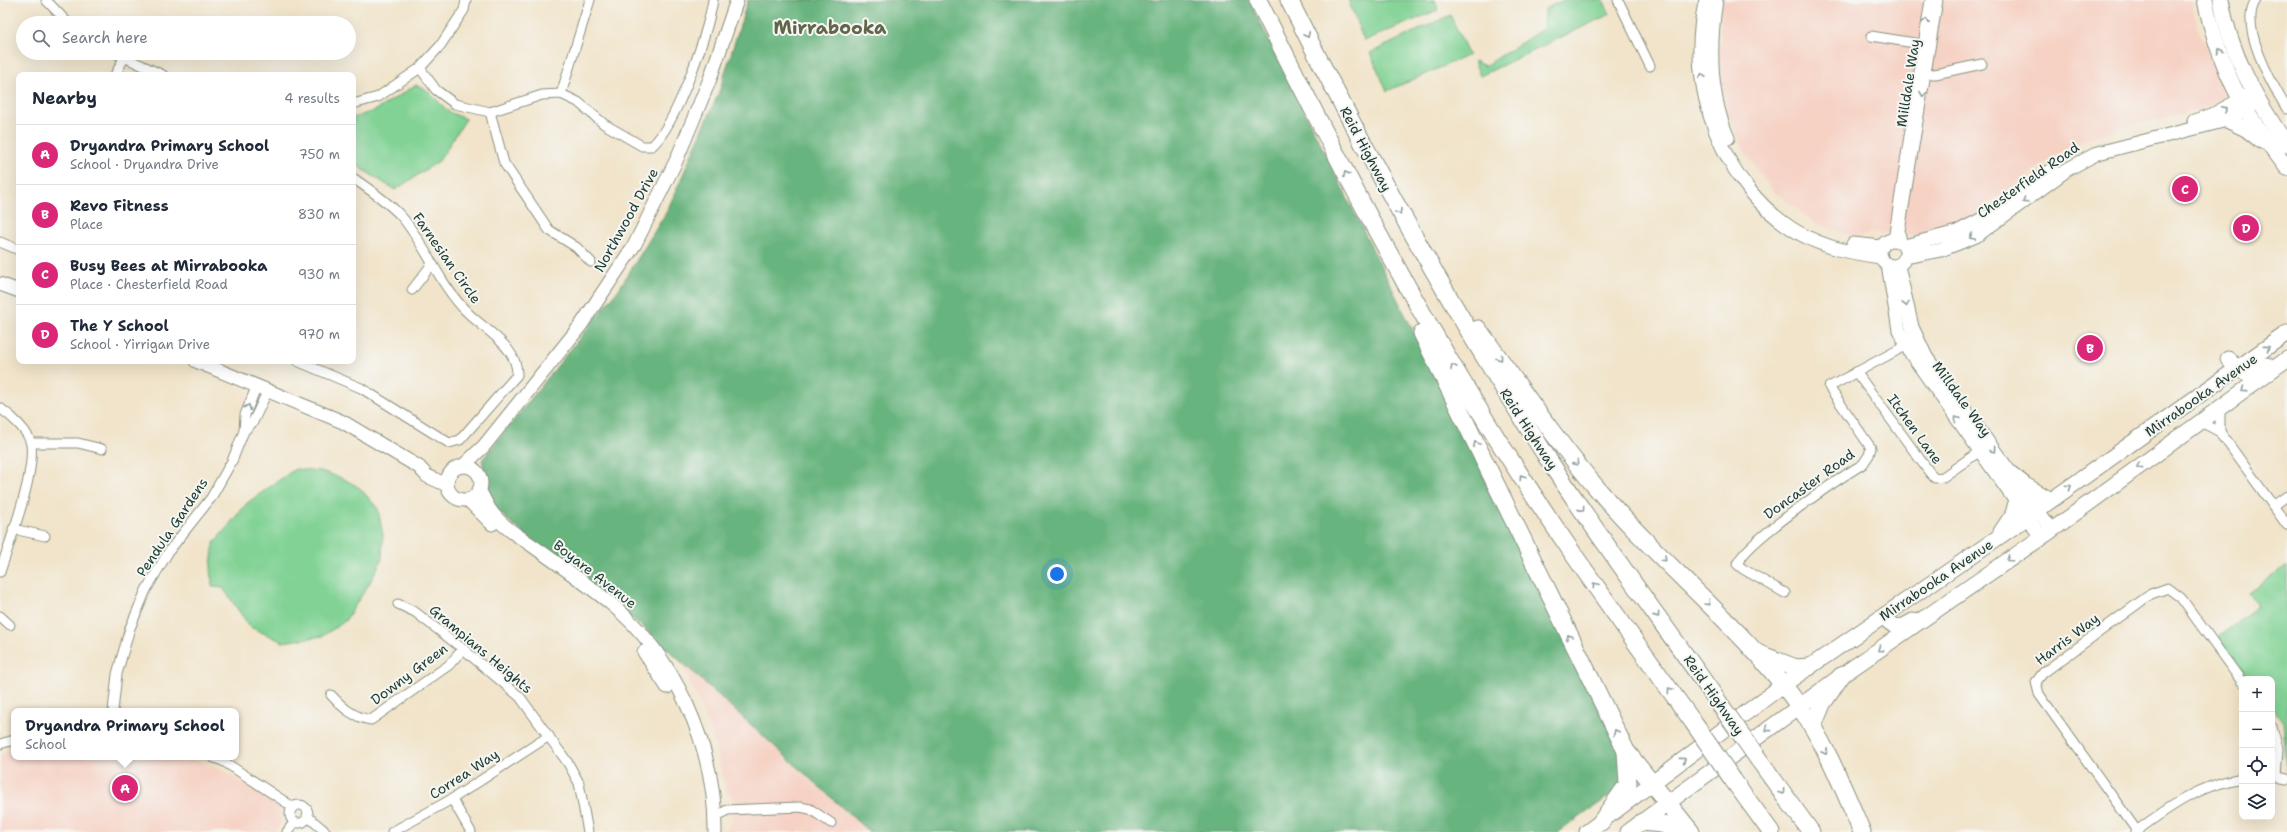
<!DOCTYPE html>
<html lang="en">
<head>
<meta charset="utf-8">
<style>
	body { margin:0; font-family:"Shantell Sans",sans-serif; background:#f6f6f7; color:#1f2937 }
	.controls { position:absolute; right:12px; bottom:12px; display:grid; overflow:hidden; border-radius:8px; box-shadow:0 4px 16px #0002 }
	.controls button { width:36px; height:36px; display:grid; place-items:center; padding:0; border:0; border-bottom:1px solid #e0e1e3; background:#fff; color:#1f2937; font:20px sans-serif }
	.you { position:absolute; left:1057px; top:574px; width:14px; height:14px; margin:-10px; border:3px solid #fff; border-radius:50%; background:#1a73e8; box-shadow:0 0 0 6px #1a73e833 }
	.badge { display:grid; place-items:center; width:26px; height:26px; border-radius:50%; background:#db2777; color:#fff; font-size:13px; font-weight:700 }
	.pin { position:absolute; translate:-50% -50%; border:2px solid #fff; box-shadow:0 1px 4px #0006 }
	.popup { position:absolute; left:11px; top:708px; width:228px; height:52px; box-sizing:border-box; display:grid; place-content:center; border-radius:8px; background:#fff; filter:drop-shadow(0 1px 3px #0005); font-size:13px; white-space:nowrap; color:#747a83 }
	.popup b { font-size:15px; color:#1f2937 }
	.popup::after { content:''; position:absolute; left:50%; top:100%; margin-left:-8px; border:8px solid transparent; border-top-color:#fff }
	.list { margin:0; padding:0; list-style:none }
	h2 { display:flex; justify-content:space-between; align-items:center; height:52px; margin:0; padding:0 16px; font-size:17px }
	h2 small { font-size:13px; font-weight:400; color:#747a83 }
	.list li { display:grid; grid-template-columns:26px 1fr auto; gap:12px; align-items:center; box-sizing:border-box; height:60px; padding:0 16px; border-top:1px solid #e0e1e3 }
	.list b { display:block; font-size:15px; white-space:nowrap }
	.list p { margin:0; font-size:13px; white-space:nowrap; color:#747a83 }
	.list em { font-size:13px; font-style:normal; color:#747a83 }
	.icon { flex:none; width:22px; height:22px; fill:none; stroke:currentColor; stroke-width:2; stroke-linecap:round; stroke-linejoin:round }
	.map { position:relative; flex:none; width:2287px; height:832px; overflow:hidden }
	.search { position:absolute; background:#fff; box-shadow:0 4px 16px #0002; left:16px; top:16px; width:340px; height:44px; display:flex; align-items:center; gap:10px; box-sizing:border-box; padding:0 14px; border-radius:22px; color:#747a83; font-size:15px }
	.panel { position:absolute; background:#fff; box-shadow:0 4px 16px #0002; left:16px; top:72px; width:340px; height:292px; border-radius:8px }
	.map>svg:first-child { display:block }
	.built { fill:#f6d2c4 }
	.green { fill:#81d294; stroke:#508864 }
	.forest { fill:#68b47e; stroke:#447859 }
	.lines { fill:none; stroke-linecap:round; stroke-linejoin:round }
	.street-casing { stroke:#88907f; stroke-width:11 }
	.secondary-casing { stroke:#88907f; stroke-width:15 }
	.primary-casing { stroke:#88907f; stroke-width:17 }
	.highway-casing { stroke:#88907f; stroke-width:19 }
	.street { stroke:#fff; stroke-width:9 }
	.secondary { stroke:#fff; stroke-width:13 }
	.primary { stroke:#fff; stroke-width:15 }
	.highway { stroke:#fff; stroke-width:17 }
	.highway-bridge-casing { stroke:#88907f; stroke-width:19; stroke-linecap:butt }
	.highway-bridge { stroke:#fff; stroke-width:17 }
	.oneway { stroke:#8f9e9a }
	.labels { text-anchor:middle; stroke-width:4; stroke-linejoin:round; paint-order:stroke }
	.street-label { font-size:14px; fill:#1f3d34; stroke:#f6f6f2 }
	.district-label { font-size:18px; font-weight:bold; fill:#61654a; stroke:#f6f6f2 }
</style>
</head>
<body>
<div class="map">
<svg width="2287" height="832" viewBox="0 0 2287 832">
	<rect width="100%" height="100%" fill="#f6f6f2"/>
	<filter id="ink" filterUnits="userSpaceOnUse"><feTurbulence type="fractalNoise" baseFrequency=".025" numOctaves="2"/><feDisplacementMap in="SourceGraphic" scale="8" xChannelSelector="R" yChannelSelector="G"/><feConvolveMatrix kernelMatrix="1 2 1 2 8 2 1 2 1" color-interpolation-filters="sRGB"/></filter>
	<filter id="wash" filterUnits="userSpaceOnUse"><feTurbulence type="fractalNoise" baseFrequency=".012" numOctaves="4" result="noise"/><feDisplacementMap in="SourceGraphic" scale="16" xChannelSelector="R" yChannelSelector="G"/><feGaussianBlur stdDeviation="0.9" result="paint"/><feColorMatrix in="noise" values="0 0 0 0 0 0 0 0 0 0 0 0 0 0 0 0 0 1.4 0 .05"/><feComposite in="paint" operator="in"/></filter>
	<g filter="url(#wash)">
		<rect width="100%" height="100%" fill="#f1e4ca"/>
		<!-- built -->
		<g class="built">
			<polygon points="1724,0 2191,0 2198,28 2224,92 2223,98 2206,108 2123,128 2084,140 2057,154 1963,223 1923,236 1874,232 1858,238 1815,223 1772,190 1744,151 1727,112 1719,68 1721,8"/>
			<polygon points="2248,216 2258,229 2244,240 2234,226"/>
			<polygon points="677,657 817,787 869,832 727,832 727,828 734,819 733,798 726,791 712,734 686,672"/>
			<polygon points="14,750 14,757 185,757 221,769 278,806 282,823 274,832 0,832 0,754"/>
		</g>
		<!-- green -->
		<g class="green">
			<polygon points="1348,0 1435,0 1438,10 1364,41"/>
			<polygon points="1563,0 1603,0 1610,14 1480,76 1474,61 1485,66 1544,28 1545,9"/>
			<polygon points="1450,15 1469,55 1387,91 1370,53"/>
			<polygon points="416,85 427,90 449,112 466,119 439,161 395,190 359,167 353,161 353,118 376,110"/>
			<polygon points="295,469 321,471 344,479 360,488 378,509 383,535 382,559 369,584 345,621 323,636 283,642 250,627 223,588 212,587 211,565 214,543 247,503"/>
			<polygon points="2287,565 2287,771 2283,722 2272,707 2272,679 2250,679 2218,638 2258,605 2249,592"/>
		</g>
		<!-- forest -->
		<polygon class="forest" points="748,0 1249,0 1635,778 1559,832 869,832 643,627 518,529 492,506 482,460 619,289 667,211 719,92"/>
	</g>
	<g filter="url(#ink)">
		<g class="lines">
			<defs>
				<g id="street">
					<polyline points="46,0 68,23"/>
					<polyline points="1618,0 1650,66"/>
					<path d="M2256,0C2238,25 2273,86 2287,109"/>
					<polyline points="1871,36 1927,45"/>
					<polyline points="115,53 163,75"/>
					<path d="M420,68L436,90L455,104L490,112L542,95L561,94L578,102L604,124L642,146H652C677,123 707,35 713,0"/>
					<polyline points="1921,73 1935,74 1982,64"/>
					<polyline points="115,75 124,58"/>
					<polyline points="561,94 590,0"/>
					<polyline points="353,104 378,97 420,68 440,46 464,10 466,0"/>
					<polyline points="490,112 504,163 549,230 576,247 591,262"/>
					<polyline points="1893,240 1930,0"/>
					<polyline points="0,242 19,250"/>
					<polyline points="1902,243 1900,231 1938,0"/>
					<polyline points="412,290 432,264"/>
					<path d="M297,361L361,388L449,443L460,440L517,375C518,346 484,330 466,311C439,284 426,245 401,216C388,202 369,189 353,178"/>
					<polyline points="1856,372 1930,473 1935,478 1943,477 1980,451"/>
					<path d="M0,408C10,415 30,432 31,445C35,475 10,541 0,572"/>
					<polyline points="2201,422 2220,432 2287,525"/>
					<polyline points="244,431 253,422 268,390"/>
					<polyline points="2220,432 2220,409"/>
					<polyline points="31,443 78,443 102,449"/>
					<polyline points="2273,506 2287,496"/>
					<polyline points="13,529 45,536"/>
					<path d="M1785,593L1743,569L1737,564C1747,541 1838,479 1863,464L1869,455L1871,448L1829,387L1907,345"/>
					<polyline points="398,604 415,612 463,649 520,697 568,763 579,783 588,832"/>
					<polyline points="0,616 10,625"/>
					<path d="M331,695C343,708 353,717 371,720L449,665L463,649"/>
					<polyline points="113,711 117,674 130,628 146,590 169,551 211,498 232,461 244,431 245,415 257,385"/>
					<polyline points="2272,727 2278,749 2276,776"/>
					<polyline points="0,744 14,740"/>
					<polyline points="212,757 223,761 293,807"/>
					<polyline points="2272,776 2287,779"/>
					<polyline points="452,799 471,832"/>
					<circle cx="299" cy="814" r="9"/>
					<polyline points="307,816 326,832"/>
					<polyline points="716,817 727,810 800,807 810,809 831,823"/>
					<polyline points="2137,831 2039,694 2036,682 2043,673 2151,594 2168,588 2181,598 2242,682"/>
					<polyline points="287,832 294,822"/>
					<polyline points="392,832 452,799 549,736"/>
					<path d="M2135,832C2169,807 2199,785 2242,778"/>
				</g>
				<g id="secondary">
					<path d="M1706,0C1684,85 1723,189 1799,233C1825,248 1852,253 1881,257"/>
					<path d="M1716,0C1709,46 1709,95 1728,138"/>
					<polyline points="2194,121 2212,115 2249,95"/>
					<circle cx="1893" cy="253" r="13"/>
					<polyline points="1853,244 1882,247"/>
					<polyline points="1905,246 1957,232 1988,216 2052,170"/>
					<polyline points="1906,257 1941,250 1976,236 2068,169 2098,153 2227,120 2258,102"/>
					<polyline points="1888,265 1899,330 1912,355 2041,537"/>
					<polyline points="1898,266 1912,327 1926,357 2052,530"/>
					<polyline points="0,284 19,291"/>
					<polyline points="196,361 343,422 419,467 427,476 447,485"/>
					<polyline points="464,465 484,446 581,325 635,244 676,161 710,79 737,0"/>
					<circle cx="464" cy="483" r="17"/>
					<path d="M479,490C484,498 487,507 493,514C502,526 518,536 530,544C557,563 584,582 609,602C675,655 716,748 715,832"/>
					<polyline points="468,500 492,524"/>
					<polyline points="644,652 667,687"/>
				</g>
				<g id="primary">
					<path d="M2205,0C2213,38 2227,77 2246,110C2258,130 2273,149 2287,168"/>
					<path d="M2221,0C2230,54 2256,100 2287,145"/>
					<polyline points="2227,120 2246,129 2261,141"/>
					<path d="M2228,359C2243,375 2248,378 2267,365"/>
					<polyline points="2010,473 2025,485 2051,500"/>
					<polyline points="2001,532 2013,514 2016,502"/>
					<polyline points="1885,615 1889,622 1896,627 1904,626 1913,621"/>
					<polyline points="1587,832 1783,685 2022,521 2287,333"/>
					<polyline points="1628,832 1841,676 2052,530 2287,359"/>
				</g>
				<g id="highway">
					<path d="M1258,0C1326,137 1396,273 1475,403C1542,514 1618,618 1693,722"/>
					<path d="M1289,0C1368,159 1454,313 1550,462C1603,544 1663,623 1719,703"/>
					<path d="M1478,329C1518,384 1556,441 1601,493C1664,567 1743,627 1799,706C1826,744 1844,790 1862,832"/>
					<polyline points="1422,333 1626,751 1691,832"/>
					<polyline points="1757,653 1796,668 1809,667"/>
					<polyline points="1813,726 1822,704 1841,676"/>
					<polyline points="1759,760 1811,832"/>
					<polyline points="1733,780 1771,832"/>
					<polyline points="1601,822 1628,784 1626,751"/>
					<polyline points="1642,822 1662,824 1681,832"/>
				</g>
			</defs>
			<!-- street casing -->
			<use href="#street" class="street-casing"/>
			<!-- secondary casing -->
			<use href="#secondary" class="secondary-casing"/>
			<!-- primary casing -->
			<use href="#primary" class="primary-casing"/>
			<!-- highway casing -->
			<use href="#highway" class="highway-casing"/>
			<!-- street -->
			<use href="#street" class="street"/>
			<!-- secondary -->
			<use href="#secondary" class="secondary"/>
			<!-- primary -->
			<use href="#primary" class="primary"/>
			<!-- highway -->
			<use href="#highway" class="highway"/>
			<defs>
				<g id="highway-bridge">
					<polyline points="1719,703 1759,760"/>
					<polyline points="1693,722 1733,780"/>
				</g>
			</defs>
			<!-- highway-bridge casing -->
			<use href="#highway-bridge" class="highway-bridge-casing"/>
			<!-- highway-bridge -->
			<use href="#highway-bridge" class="highway-bridge"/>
		</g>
		<!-- one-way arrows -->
		<defs><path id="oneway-chevron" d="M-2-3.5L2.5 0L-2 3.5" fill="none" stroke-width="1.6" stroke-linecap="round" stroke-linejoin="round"/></defs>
		<g class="oneway">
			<use href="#oneway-chevron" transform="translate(1926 21) rotate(-81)"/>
			<use href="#oneway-chevron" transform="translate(1307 35) rotate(64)"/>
			<use href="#oneway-chevron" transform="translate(2220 51) rotate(-109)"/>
			<use href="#oneway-chevron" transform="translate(1702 76) rotate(-99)"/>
			<use href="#oneway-chevron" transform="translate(1923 94) rotate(99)"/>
			<use href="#oneway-chevron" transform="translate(2225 109) rotate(-27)"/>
			<use href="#oneway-chevron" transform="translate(1346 174) rotate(-117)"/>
			<use href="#oneway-chevron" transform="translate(2025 201) rotate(143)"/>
			<use href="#oneway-chevron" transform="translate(1399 212) rotate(61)"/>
			<use href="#oneway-chevron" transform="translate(1972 237) rotate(155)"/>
			<use href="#oneway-chevron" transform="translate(1906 304) rotate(77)"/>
			<use href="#oneway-chevron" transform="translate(2267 348) rotate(-36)"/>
			<use href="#oneway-chevron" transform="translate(1500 358) rotate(54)"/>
			<use href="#oneway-chevron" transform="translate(1453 367) rotate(-121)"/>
			<use href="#oneway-chevron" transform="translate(2244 390) rotate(143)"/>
			<use href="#oneway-chevron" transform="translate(248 407) rotate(-68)"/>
			<use href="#oneway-chevron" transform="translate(1957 419) rotate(-126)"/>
			<use href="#oneway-chevron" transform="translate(1476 444) rotate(-116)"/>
			<use href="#oneway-chevron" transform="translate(1993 450) rotate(54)"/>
			<use href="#oneway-chevron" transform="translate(1576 463) rotate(51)"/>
			<use href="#oneway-chevron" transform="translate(2139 466) rotate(144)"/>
			<use href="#oneway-chevron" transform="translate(1522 477) rotate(-123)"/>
			<use href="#oneway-chevron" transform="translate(2069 487) rotate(-35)"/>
			<use href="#oneway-chevron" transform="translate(1582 509) rotate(55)"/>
			<use href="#oneway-chevron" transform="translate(1664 559) rotate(44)"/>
			<use href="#oneway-chevron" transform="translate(2009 559) rotate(145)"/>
			<use href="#oneway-chevron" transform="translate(1595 585) rotate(-126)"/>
			<use href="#oneway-chevron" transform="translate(1708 603) rotate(46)"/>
			<use href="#oneway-chevron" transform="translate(1657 615) rotate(55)"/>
			<use href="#oneway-chevron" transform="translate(1569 637) rotate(-116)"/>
			<use href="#oneway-chevron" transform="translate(1880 649) rotate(145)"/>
			<use href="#oneway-chevron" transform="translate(1670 690) rotate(-126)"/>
			<use href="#oneway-chevron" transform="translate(1768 729) rotate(144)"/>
			<use href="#oneway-chevron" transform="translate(1616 732) rotate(-117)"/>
			<use href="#oneway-chevron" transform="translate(1825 752) rotate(64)"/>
			<use href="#oneway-chevron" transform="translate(1683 760) rotate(-37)"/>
			<use href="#oneway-chevron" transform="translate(1782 792) rotate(54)"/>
		</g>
	</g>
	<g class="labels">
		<!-- street labels -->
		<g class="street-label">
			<text transform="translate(1908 83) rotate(-81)" y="5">Milldale Way</text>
			<text transform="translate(1366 149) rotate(62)" y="5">Reid Highway</text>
			<text transform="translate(2028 180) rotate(-35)" y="5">Chesterfield Road</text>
			<text transform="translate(626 220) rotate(-61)" y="5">Northwood Drive</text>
			<text transform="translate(447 258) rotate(55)" y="5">Farnesian Circle</text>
			<text transform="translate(2201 395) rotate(-35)" y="5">Mirrabooka Avenue</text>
			<text transform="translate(1962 399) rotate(54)" y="5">Milldale Way</text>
			<text transform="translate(1529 429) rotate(57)" y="5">Reid Highway</text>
			<text transform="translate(1915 429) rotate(54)" y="5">Itchen Lane</text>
			<text transform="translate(1809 484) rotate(-36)" y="5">Doncaster Road</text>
			<text transform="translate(172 527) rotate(-56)" y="5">Pendula Gardens</text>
			<text transform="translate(595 574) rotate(38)" y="5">Boyare Avenue</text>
			<text transform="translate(1936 580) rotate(-34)" y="5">Mirrabooka Avenue</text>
			<text transform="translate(2067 639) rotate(-37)" y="5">Harris Way</text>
			<text transform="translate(481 649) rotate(40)" y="5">Grampians Heights</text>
			<text transform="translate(409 674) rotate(-37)" y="5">Downy Green</text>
			<text transform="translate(1714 695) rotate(55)" y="5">Reid Highway</text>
			<text transform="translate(464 774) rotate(-33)" y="5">Correa Way</text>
		</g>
		<!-- district labels -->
		<g class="district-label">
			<text x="830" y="34">Mirrabooka</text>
		</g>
	</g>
</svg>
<div class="controls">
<button>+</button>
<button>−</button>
<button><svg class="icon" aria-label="locate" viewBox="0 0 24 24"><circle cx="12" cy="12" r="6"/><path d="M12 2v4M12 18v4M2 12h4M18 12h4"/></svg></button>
<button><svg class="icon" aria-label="layers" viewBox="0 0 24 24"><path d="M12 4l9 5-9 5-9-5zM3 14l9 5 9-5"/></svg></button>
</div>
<div class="you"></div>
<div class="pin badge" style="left:125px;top:788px">A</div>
<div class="popup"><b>Dryandra Primary School</b>School</div>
<div class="pin badge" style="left:2090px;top:348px">B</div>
<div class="pin badge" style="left:2185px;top:189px">C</div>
<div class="pin badge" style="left:2246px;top:228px">D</div>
<div class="search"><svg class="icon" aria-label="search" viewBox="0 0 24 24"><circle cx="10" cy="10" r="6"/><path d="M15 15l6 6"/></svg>Search here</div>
<section class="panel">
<h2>Nearby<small>4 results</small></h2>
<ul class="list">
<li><span class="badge">A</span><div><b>Dryandra Primary School</b><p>School · Dryandra Drive</p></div><em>750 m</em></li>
<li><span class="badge">B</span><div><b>Revo Fitness</b><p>Place</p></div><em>830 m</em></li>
<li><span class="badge">C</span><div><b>Busy Bees at Mirrabooka</b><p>Place · Chesterfield Road</p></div><em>930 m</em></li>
<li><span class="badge">D</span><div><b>The Y School</b><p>School · Yirrigan Drive</p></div><em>970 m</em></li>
</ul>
</section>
</div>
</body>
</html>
